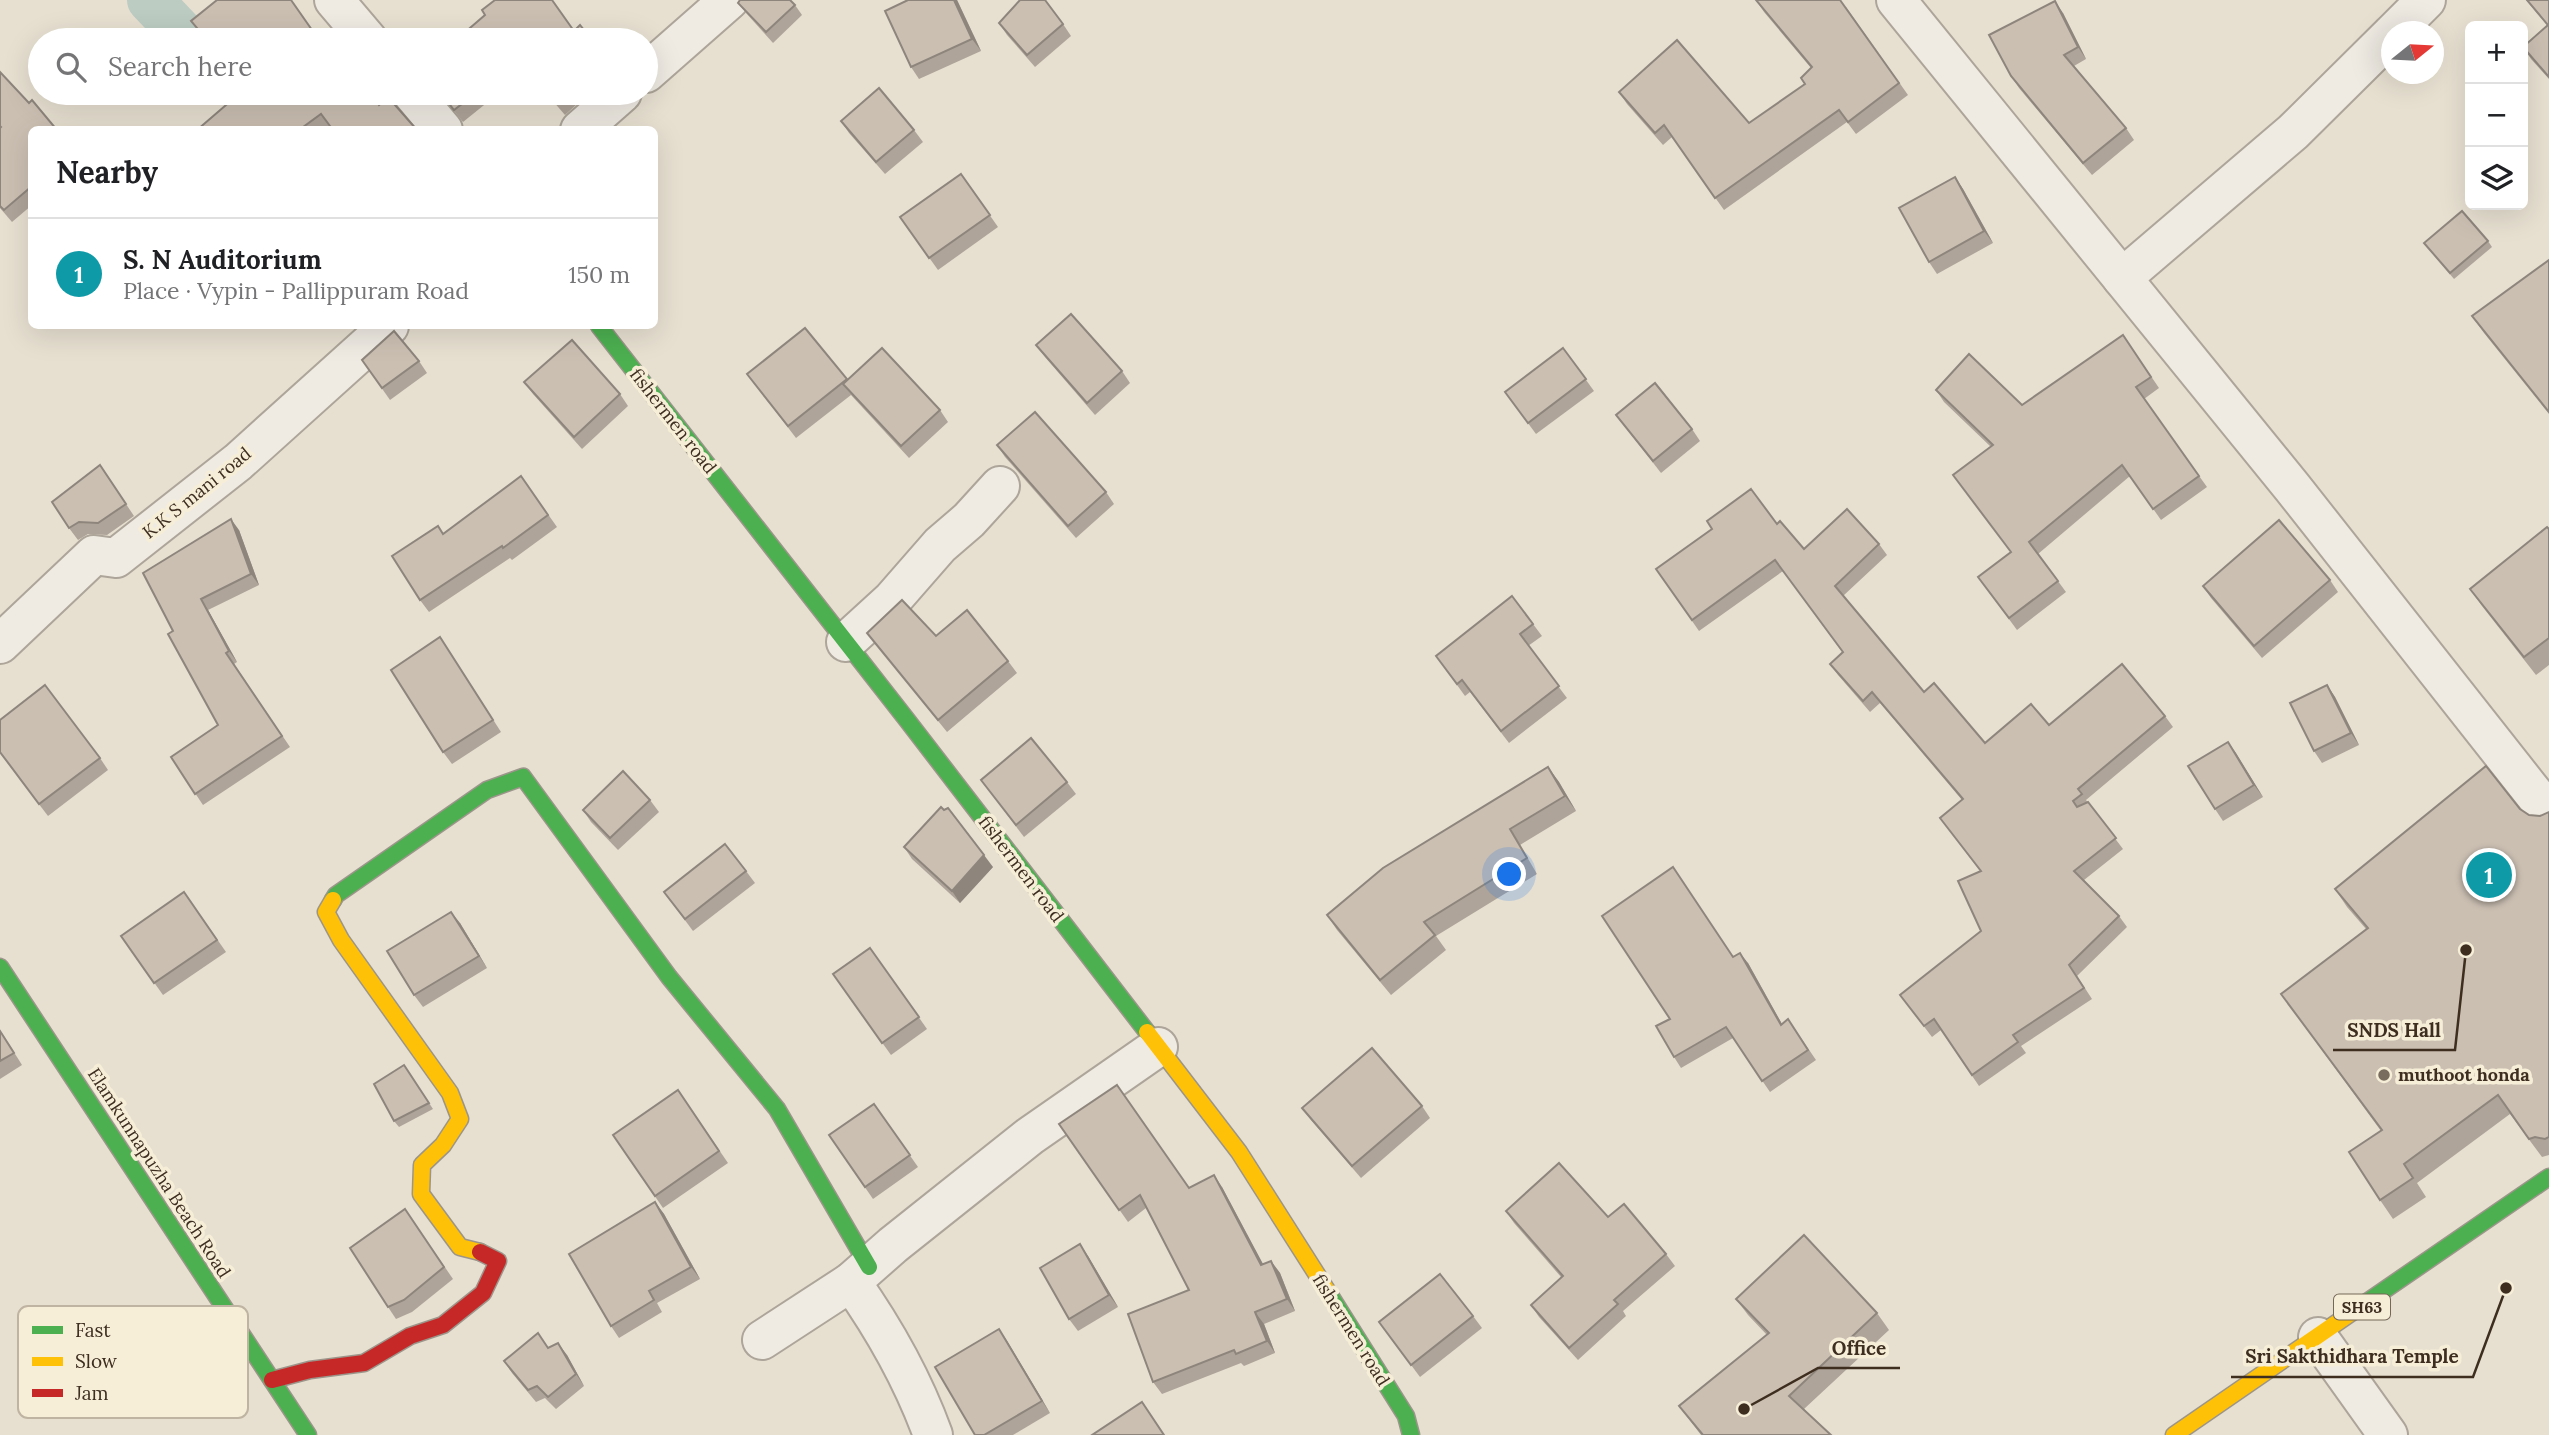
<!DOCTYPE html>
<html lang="en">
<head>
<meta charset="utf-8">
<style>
	body { margin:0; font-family:Lora,serif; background:#f2f2f2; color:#202124 }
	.controls { position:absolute; right:21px; top:21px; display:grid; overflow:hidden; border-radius:10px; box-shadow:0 7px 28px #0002 }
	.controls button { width:63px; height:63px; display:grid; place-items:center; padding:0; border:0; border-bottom:2px solid #e0e0e0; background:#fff; color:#202124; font:35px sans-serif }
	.compass { position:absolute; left:2381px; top:21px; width:63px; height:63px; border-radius:50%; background:#fff; box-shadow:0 7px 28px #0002; rotate:72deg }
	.you { position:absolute; left:1510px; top:875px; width:24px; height:24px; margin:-18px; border:5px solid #fff; border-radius:50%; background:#1a73e8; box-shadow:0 0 0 10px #1a73e833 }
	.badge { display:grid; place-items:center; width:46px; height:46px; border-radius:50%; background:#786c5e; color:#fff; font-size:23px; font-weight:700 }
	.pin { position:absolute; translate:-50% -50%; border:4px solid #fff; box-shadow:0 2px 7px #0006 }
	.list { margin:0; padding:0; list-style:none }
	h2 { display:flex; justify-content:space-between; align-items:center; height:91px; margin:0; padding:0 28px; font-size:30px }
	h2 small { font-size:23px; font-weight:400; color:#757577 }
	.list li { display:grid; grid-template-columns:46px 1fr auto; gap:21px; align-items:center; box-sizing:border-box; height:112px; padding:0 28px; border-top:2px solid #e0e0e0 }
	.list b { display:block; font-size:26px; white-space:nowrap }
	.list p { margin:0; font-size:23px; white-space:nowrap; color:#757577 }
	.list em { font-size:23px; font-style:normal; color:#757577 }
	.icon { flex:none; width:38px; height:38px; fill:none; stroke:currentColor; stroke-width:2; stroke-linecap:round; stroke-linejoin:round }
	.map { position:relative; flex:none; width:2549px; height:1435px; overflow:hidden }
	.search { position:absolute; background:#fff; box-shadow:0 7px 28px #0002; left:28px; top:28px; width:630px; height:77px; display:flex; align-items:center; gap:18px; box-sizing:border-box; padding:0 24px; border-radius:38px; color:#757577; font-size:26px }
	.panel { position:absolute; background:#fff; box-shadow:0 7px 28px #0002; left:28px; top:126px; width:630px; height:203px; border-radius:10px }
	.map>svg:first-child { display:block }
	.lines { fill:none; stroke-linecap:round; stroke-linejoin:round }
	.canal { stroke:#bcccc2; stroke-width:46 }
	.street-casing { stroke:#ada599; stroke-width:42 }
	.fast-casing { stroke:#9c958a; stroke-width:19 }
	.slow-casing { stroke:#9c958a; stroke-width:19 }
	.jam-casing { stroke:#9c958a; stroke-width:19 }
	.street { stroke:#efebe3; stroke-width:38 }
	.fast { stroke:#4caf50; stroke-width:16 }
	.slow { stroke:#ffc107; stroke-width:16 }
	.jam { stroke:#c62828; stroke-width:16 }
	.wall { fill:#afa499 }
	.shaded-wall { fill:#8e867d }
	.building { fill:#cbbfb2; stroke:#8e867d; stroke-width:2 }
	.poi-dot { fill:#786c5e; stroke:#f7eed8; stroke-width:2.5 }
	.labels { text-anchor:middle; stroke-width:7; stroke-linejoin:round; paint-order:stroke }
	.shield { fill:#f7eed8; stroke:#756857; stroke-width:2 }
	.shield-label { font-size:16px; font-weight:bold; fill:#3d2e20 }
	.street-label { font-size:18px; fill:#3d2e20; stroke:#f7eed8 }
	.poi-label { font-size:18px; font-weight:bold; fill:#3d2e20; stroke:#f7eed8; text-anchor:start }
	.key { fill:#f7eed8; stroke:#bfb4a1; stroke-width:2 }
	.key-label { font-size:19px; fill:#3d2e20 }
	.leader { fill:none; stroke:#3d2e20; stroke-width:2.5 }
	.callout-dot { fill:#3d2e20; stroke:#f7eed8; stroke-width:2.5 }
	.callout-label { font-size:19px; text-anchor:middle; font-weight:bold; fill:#3d2e20; stroke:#f7eed8; stroke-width:7; stroke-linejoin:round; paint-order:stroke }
</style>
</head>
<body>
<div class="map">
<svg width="2549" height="1435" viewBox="0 0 2549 1435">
	<rect width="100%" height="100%" fill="#e7e0d1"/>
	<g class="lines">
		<!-- canal -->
		<polyline class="canal" points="150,0 188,40"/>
		<defs>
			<g id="street">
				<polyline points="334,0 368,40"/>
				<polyline points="1896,0 2292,487 2549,813"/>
				<polyline points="2394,32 2426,0"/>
				<polyline points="646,73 729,0"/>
				<polyline points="412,93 443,130"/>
				<polyline points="580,130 622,93"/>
				<polyline points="2122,278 2293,132 2392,34"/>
				<polyline points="846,642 892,600 940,545 969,520 1000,486"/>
				<polyline points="0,644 94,555 116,558 238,462 389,326"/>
				<path d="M851,1282C885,1330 913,1380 933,1435"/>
				<polyline points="2318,1337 2388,1435"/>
				<polyline points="762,1340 851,1282 893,1245 1030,1136 1158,1047"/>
			</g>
			<g id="fast">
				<polyline points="599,326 907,720 1147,1032"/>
				<polyline points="333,900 336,895 487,790 523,777 669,977 777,1109 869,1267"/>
				<polyline points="0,967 308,1435"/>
				<polyline points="1328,1292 1406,1416 1411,1435"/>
				<polyline points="2367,1302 2549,1177"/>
			</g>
			<g id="slow">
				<polyline points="333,900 326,912 341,940 450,1093 460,1119 443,1145 422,1165 421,1194 460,1247 480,1252"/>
				<polyline points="1147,1032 1239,1152 1328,1292"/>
				<polyline points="2174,1435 2367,1302"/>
			</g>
			<polyline id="jam" points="272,1380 310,1370 364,1363 410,1336 443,1325 483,1293 498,1261 480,1252"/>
		</defs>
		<!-- street casing -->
		<use href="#street" class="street-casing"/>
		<!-- fast casing -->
		<use href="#fast" class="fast-casing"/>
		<!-- slow casing -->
		<use href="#slow" class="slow-casing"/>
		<!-- jam casing -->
		<use href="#jam" class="jam-casing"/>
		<!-- street -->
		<use href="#street" class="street"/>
		<!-- fast -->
		<use href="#fast" class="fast"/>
		<!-- slow -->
		<use href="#slow" class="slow"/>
		<!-- jam -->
		<use href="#jam" class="jam"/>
	</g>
	<!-- wall -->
	<g class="wall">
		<polygon points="908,0 957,0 981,51 919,79 911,67"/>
		<polygon points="1756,0 1846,7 1908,95 1856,134 1847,122 1724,210 1672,137 1663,145 1627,104 1619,92 1749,123 1805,84 1811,68 1764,12"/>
		<polygon points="2526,0 2549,0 2549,79 2531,59 2523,47 2547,25"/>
		<polygon points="738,3 795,5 802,15 773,43 746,13"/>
		<polygon points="2063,13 2086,59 2074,66 2126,128 2134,140 2092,175 2019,88 2011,76"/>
		<polygon points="999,23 1063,24 1071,36 1035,67 1007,35"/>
		<polygon points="0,72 29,103 32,130 32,205 12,222 0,208"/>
		<polygon points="440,93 499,93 463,122"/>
		<polygon points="546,93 589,93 565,115"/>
		<polygon points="379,105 417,130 332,130 329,126 324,130 197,130"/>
		<polygon points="841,121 914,130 923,142 885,174 849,133"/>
		<polygon points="961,174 998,227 938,270 900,217"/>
		<polygon points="1955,177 1963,189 1993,243 1937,274 1929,262"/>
		<polygon points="2488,241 2492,247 2454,279 2424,243"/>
		<polygon points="2549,260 2549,414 2484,333 2472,316"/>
		<polygon points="2123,335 2159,388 2144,399 2207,487 2161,520 2130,476 2038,554 2066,592 2017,630 1978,577 2011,552 1991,447 1944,402 1936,390 2022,405"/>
		<polygon points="1036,345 1122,371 1130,383 1095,415 1045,357"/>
		<polygon points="1563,348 1594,391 1536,434 1505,392"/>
		<polygon points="362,360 419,361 427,373 390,400"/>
		<polygon points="747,374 847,380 940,410 948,422 909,458 851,395 796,438"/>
		<polygon points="524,382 620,394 628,406 582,449 533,394"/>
		<polygon points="1616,415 1692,429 1700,441 1661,473"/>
		<polygon points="997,445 1106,492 1114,504 1076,538 1005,457"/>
		<polygon points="100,465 134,516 107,535 88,534 78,540 69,528"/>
		<polygon points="521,476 557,527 512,560 510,558 429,612 420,600 443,534"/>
		<polygon points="1777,524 1804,549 1879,544 1887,555 1843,596 1924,692 1985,743 2049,725 2165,716 2173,727 2086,800 2123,849 2084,880 2119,916 2127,927 2077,976 2092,999 2021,1046 2026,1053 1979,1086 1941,1030 1932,1037 1900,995 1981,931 1980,871 1940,818 1962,800 1880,703 1870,712 1838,675 1830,664 1843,653 1783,571 1699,631 1656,569"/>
		<polygon points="2549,529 2549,665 2536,675 2482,606 2470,589"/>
		<polygon points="239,530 259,585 208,610 237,662 234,664 290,747 203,805 171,757 218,725 173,631"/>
		<polygon points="2330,580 2338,592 2262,658 2211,598 2203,586"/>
		<polygon points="1533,624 1542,636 1528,646 1567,698 1509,743 1470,692 1465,696 1436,656"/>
		<polygon points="867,633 936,636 1008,661 1017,673 947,732 876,644"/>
		<polygon points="448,649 501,732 452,764 443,752"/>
		<polygon points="2327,685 2335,697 2359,745 2322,763 2314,751"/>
		<polygon points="2228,742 2263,797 2223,821 2215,809"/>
		<polygon points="0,753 100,758 108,770 48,816"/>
		<polygon points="1548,767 1559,782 1576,811 1520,845 1537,874 1436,936 1446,950 1391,995 1337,930 1327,915"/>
		<polygon points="981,780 1067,782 1076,794 1024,837"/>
		<polygon points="650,800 659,812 618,850 591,822 583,810"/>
		<polygon points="2520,809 2529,815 2540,816 2549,812 2549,1155 2542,1157 2510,1114 2417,1183 2426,1197 2393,1219 2380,1200 2381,1131 2281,994 2366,929 2347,907 2335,889"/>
		<polygon points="904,847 993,867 960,903 912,859"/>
		<polygon points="746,871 755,883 693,931 664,892"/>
		<polygon points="184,892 226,952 163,995 121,936"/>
		<polygon points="460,923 487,968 423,1007 414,995"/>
		<polygon points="870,948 927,1029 891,1055 833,974"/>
		<polygon points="1733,957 1748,963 1782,1024 1788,1019 1816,1060 1770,1092 1733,1038 1681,1068 1674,1057 1670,1019"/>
		<polygon points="0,1030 22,1065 0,1079"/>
		<polygon points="404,1065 433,1109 399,1127 394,1121"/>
		<polygon points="678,1090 728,1163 663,1208 613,1135"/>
		<polygon points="874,1104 918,1167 873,1199 829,1135"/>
		<polygon points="1422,1106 1430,1118 1361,1178 1311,1120 1302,1108"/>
		<polygon points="1059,1124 1189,1188 1222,1187 1263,1265 1271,1261 1280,1273 1295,1311 1264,1324 1275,1353 1244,1366 1241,1363 1162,1394 1153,1382 1189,1290 1146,1208 1128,1222"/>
		<polygon points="655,1202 664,1214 700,1279 657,1303 662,1312 619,1338 611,1326"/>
		<polygon points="405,1209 453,1279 412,1312 396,1319 388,1307"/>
		<polygon points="1506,1211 1608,1217 1666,1254 1675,1266 1623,1311 1626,1316 1578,1360 1539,1317 1531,1305 1561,1277 1514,1223"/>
		<polygon points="1088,1256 1118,1307 1078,1331 1069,1319"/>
		<polygon points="1736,1299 1877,1313 1889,1330 1804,1409 1831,1435 1701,1435 1679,1406 1767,1335 1748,1315"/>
		<polygon points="1473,1316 1482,1328 1420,1377 1379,1322"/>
		<polygon points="999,1329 1007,1341 1050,1413 1013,1435 975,1435"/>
		<polygon points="549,1348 567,1355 584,1386 556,1409 545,1398 536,1402 512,1373 504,1361"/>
	</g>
	<!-- shaded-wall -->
	<g class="shaded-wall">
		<polygon points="954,0 957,0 981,51 972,39"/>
		<polygon points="2055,1 2063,13 2086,59 2078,47"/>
		<polygon points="1955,177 1963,189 1993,243 1984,231"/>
		<polygon points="231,519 239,530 259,585 251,574"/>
		<polygon points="201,599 208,610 237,662 229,651"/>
		<polygon points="2327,685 2335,697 2359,745 2351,733"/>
		<polygon points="2228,742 2236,753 2263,797 2254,785"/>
		<polygon points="1548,767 1559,782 1576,811 1565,796"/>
		<polygon points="984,855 993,867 960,903 952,891"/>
		<polygon points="451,912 460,923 487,968 479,956"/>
		<polygon points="1740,953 1748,963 1788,1035 1781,1025"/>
		<polygon points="1214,1175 1222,1187 1270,1277 1261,1265"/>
		<polygon points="655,1202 664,1214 700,1279 691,1267"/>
		<polygon points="1080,1244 1088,1256 1118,1307 1109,1295"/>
		<polygon points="1271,1261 1280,1273 1295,1311 1287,1299"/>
		<polygon points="1255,1312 1264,1324 1275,1353 1267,1341"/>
		<polygon points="999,1329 1007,1341 1050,1413 1042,1401"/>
		<polygon points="558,1343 567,1355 584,1386 576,1374"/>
	</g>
	<!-- building -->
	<g class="building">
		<polygon points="217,0 291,0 319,40 207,40 191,21"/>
		<polygon points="495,0 552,0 574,31 580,25 592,40 456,40 485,15 482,10"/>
		<polygon points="740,0 790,0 795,5 766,32 738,3"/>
		<polygon points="908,0 954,0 972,39 911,67 885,11"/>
		<polygon points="1020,0 1045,0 1063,24 1027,55 999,23"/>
		<polygon points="1756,0 1840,0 1899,83 1848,122 1839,110 1715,198 1664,125 1655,133 1619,92 1677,40 1749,123 1805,84 1801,78 1812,67"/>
		<polygon points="2527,0 2549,0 2549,77 2523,47 2548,25"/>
		<polygon points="2055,1 2078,47 2064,55 2126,128 2083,163 2011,76 1989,35"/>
		<polygon points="0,72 29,103 32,100 57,130 32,130 32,186 4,210 0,206 0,128 1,127 0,126"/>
		<polygon points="879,88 914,130 876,162 841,121"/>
		<polygon points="240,93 369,93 379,105 388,97 417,130 333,130 321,114 299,130 197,130"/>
		<polygon points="441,93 476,93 454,110"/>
		<polygon points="548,93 568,93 556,103"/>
		<polygon points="961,174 990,215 929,258 900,217"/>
		<polygon points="1955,177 1984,231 1929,262 1899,208"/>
		<polygon points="2462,211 2488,241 2450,273 2424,243"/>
		<polygon points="2549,260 2549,412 2472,316"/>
		<polygon points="1071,314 1122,371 1087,403 1036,345"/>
		<polygon points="805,328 847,379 788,426 747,374"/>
		<polygon points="394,331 419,361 382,388 362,360"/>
		<polygon points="2123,335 2151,377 2136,387 2199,476 2153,509 2122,465 2029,542 2058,581 2009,618 1978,577 2011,552 1953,475 1993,445 1936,390 1969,354 2022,405"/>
		<polygon points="572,340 620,394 574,437 524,382"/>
		<polygon points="882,348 940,410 901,446 843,384"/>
		<polygon points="1563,348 1586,379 1528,423 1505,392"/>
		<polygon points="1655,383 1692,429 1653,461 1616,415"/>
		<polygon points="1035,412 1106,492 1068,526 997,445"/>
		<polygon points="100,465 126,504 98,523 79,522 69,528 52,502"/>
		<polygon points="521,476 548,515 503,548 502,546 420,600 392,556 438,526 443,534"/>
		<polygon points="1751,489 1777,524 1780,521 1804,549 1847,509 1879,544 1835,586 1924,692 1934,683 1985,743 2031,704 2049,725 2122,664 2165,716 2078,789 2082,794 2073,801 2077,807 2088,802 2116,838 2074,871 2119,916 2069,965 2084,988 2013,1035 2018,1042 1972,1075 1934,1019 1924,1026 1900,995 1981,931 1958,881 1981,871 1940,818 1963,799 1872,692 1863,701 1830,664 1843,652 1775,560 1692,620 1656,569 1712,529 1707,521"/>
		<polygon points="231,519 251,574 201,599 229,651 226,653 282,736 195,794 171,757 218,725 168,634 173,631 143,573"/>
		<polygon points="2279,520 2330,580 2254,646 2203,586"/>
		<polygon points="2547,527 2549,529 2549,638 2524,657 2470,589"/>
		<polygon points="1512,596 1533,624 1520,634 1559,686 1501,731 1462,680 1457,684 1436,656"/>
		<polygon points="902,600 936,636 967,610 1008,661 938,720 867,633"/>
		<polygon points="440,637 493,720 443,752 391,670"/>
		<polygon points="45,685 100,758 39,804 0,752 0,720"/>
		<polygon points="2327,685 2351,733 2314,751 2290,703"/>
		<polygon points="1031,738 1067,782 1016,825 981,780"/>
		<polygon points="2228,742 2254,785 2215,809 2188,766"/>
		<polygon points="2486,766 2520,809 2529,815 2540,816 2549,812 2549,1137 2545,1139 2535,1137 2529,1139 2498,1095 2404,1164 2413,1178 2380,1200 2349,1152 2382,1130 2281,994 2368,928 2335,889"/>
		<polygon points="1548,767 1565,796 1510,829 1527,858 1424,922 1435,935 1380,980 1327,915 1383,868"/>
		<polygon points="623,771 650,800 610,838 583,810"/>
		<polygon points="941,807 944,810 948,808 984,855 952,891 904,847"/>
		<polygon points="725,844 746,871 685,919 664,892"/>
		<polygon points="1673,867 1733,957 1740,953 1781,1025 1788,1019 1808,1050 1762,1081 1726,1027 1674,1057 1656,1026 1670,1019 1602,916"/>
		<polygon points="184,892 217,940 154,983 121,936"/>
		<polygon points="451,912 479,956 414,995 387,951"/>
		<polygon points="870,948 919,1017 882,1043 833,974"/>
		<polygon points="0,1031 14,1053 0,1061"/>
		<polygon points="1372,1048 1422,1106 1352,1166 1302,1108"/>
		<polygon points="404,1065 429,1103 394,1121 374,1084"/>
		<polygon points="1117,1085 1189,1188 1214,1175 1261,1265 1271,1261 1287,1299 1255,1312 1267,1341 1236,1354 1234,1350 1153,1382 1128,1314 1189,1290 1140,1195 1119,1210 1059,1124"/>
		<polygon points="678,1090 719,1151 655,1196 613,1135"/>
		<polygon points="874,1104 910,1155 865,1187 829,1135"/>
		<polygon points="1559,1163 1608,1217 1624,1204 1666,1254 1614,1300 1618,1304 1569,1348 1531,1305 1563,1276 1506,1211"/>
		<polygon points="655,1202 691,1267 649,1291 654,1300 611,1326 569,1254"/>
		<polygon points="405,1209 444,1267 404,1300 388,1307 350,1248"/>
		<polygon points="1804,1235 1877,1313 1789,1396 1831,1435 1703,1435 1679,1406 1769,1333 1736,1299"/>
		<polygon points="1080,1244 1109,1295 1069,1319 1040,1268"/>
		<polygon points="1440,1274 1473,1316 1411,1365 1379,1322"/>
		<polygon points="999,1329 1042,1401 984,1435 975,1435 935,1367"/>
		<polygon points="538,1333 548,1348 558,1343 576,1374 548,1397 537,1386 528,1390 504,1361"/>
		<polygon points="1142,1402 1164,1435 1092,1435"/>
	</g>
	<!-- markers -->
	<circle class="poi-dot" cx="2384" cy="1075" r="7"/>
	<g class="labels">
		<!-- shield labels -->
		<rect class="shield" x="2334" y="1294.5" width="56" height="25" rx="5"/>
		<g class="shield-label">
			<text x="2362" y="1313">SH63</text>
		</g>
		<!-- street labels -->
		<g class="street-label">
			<text transform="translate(673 421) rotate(52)" y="6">fishermen road</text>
			<text transform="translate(197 493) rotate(-39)" y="6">K.K S mani road</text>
			<text transform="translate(1021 869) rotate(53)" y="6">fishermen road</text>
			<text transform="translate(159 1173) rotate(57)" y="6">Elamkunnapuzha Beach Road</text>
			<text transform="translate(1351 1330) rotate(58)" y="6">fishermen road</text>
		</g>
		<!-- poi labels -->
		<g class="poi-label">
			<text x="2398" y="1081">muthoot honda</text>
		</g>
	</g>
	<!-- legend -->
	<rect x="18" y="1306" width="230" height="112" rx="10" class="key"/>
	<rect x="32" y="1326" width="31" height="8" fill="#4caf50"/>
	<rect x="32" y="1357" width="31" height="9" fill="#ffc107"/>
	<rect x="32" y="1389" width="31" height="8" fill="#c62828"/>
	<g class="key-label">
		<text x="75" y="1337">Fast</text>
		<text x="75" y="1368">Slow</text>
		<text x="75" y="1400">Jam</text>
	</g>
	<!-- callouts -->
	<path class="leader" d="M2466 950L2455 1050H2333M1744 1409L1818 1368H1900M2506 1288L2473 1377H2231"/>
	<g class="callout-dot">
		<circle cx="2466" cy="950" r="7"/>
		<circle cx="1744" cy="1409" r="7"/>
		<circle cx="2506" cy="1288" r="7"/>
	</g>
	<g class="callout-label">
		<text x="2394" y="1037">SNDS Hall</text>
		<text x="1859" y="1355">Office</text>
		<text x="2352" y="1363">Sri Sakthidhara Temple</text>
	</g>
</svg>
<div class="controls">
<button>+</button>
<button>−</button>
<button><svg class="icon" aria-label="layers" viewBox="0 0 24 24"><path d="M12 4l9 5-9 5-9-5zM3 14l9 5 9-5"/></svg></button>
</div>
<svg class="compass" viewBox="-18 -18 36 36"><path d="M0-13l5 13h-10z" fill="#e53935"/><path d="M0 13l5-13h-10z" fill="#757577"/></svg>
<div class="you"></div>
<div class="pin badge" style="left:2489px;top:875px;background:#0f9aa8">1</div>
<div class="search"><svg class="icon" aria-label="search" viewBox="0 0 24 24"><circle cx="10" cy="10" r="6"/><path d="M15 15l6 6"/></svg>Search here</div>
<section class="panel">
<h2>Nearby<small></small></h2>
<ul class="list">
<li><span class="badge" style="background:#0f9aa8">1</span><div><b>S. N Auditorium</b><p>Place · Vypin - Pallippuram Road</p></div><em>150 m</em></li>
</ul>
</section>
</div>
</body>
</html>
